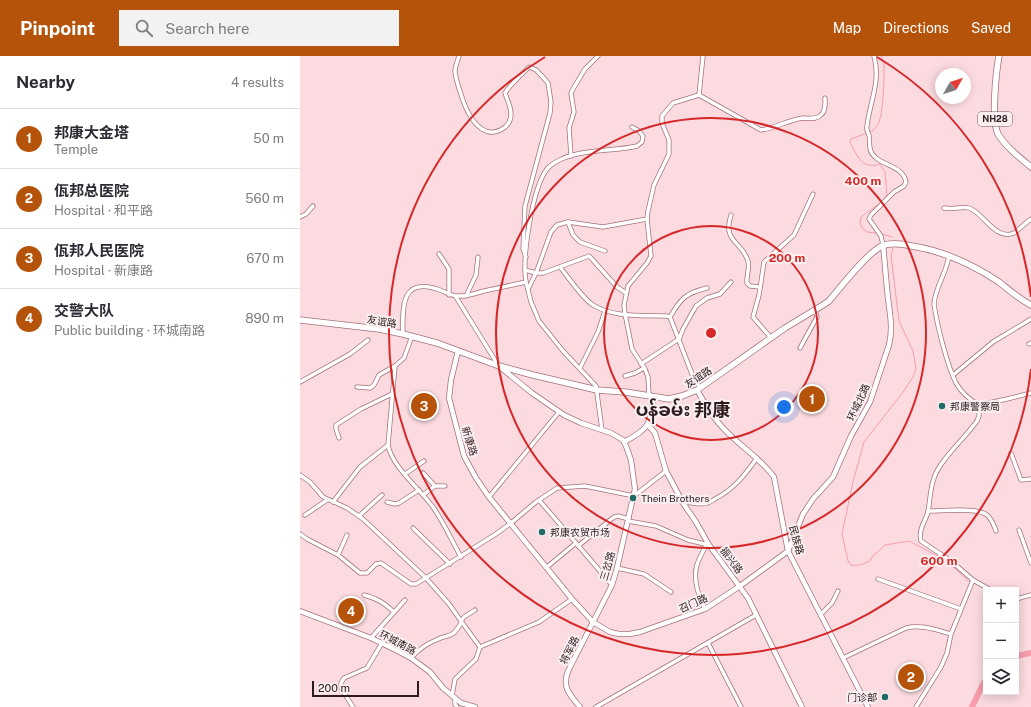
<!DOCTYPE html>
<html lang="en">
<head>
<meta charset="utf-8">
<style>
	body { margin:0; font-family:"Public Sans","Noto Sans SC","Noto Sans Myanmar",sans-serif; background:#f2f2f3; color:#2b2b33 }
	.controls { position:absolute; right:12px; bottom:12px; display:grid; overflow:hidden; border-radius:0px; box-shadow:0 2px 10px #0003 }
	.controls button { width:36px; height:36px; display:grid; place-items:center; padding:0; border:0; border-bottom:1px solid #e1e1e2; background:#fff; color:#2b2b33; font:20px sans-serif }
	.compass { position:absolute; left:635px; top:12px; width:36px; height:36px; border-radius:50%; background:#fff; box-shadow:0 2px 10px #0003; rotate:51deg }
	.scale { position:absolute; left:12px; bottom:10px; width:107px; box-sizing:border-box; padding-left:4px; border:2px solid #2e1b1e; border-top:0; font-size:11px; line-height:14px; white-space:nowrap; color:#2e1b1e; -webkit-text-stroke:3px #faeff0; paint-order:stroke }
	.you { position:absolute; left:484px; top:351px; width:14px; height:14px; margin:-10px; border:3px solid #fff; border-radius:50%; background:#1a73e8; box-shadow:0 0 0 6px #1a73e833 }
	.badge { display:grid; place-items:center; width:26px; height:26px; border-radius:50%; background:#b45309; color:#fff; font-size:13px; font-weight:700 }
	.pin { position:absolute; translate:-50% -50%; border:2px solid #fff; box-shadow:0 1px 4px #0006 }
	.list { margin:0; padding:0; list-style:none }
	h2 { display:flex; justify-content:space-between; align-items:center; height:52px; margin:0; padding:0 16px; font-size:17px }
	h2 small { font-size:13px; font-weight:400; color:#7c7c81 }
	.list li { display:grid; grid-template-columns:26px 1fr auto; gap:12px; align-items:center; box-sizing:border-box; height:60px; padding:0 16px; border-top:1px solid #e1e1e2 }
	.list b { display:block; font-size:15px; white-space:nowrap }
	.list p { margin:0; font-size:13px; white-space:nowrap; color:#7c7c81 }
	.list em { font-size:13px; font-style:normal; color:#7c7c81 }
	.icon { flex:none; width:22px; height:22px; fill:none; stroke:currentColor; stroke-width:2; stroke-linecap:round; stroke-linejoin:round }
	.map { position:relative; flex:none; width:731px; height:651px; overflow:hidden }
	header { display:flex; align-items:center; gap:24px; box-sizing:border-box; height:56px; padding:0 20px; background:#b45309; color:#fff }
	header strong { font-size:19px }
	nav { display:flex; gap:22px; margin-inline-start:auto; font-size:14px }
	.search { width:280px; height:36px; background:#f2f2f3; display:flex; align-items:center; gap:10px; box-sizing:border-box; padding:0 14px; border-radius:0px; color:#7c7c81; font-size:15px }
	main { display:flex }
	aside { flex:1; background:#fff }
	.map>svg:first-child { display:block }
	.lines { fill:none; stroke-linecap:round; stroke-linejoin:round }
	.stream { stroke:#f79dac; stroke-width:1 }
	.river { stroke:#f79dac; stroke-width:6 }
	.minor-casing { stroke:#a2727a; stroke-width:5 }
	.major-casing { stroke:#a2727a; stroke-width:6 }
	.highway-casing { stroke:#a2727a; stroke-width:7 }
	.minor { stroke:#fff; stroke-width:3.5 }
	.major { stroke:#fff; stroke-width:4.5 }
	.highway { stroke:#fff; stroke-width:5.5 }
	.ring { fill:none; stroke:#d62828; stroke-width:2 }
	.poi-dot { fill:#206b66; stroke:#faeff0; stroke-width:1.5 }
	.labels { text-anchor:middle; stroke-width:4; stroke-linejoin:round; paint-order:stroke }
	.shield { fill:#faeff0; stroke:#6b5b5d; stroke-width:1 }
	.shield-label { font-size:9px; font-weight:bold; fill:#2e1b1e }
	.street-label { font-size:10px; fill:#2e1b1e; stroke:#faeff0 }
	.poi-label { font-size:10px; fill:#2e1b1e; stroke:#faeff0; text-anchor:start }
	.town-label { font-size:18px; font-weight:bold; fill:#2e1b1e; stroke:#faeff0 }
	.centre { fill:#d62828; stroke:#faeff0; stroke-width:2 }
	.ring-label { font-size:12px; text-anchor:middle; font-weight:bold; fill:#d62828; stroke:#faeff0; stroke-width:4; stroke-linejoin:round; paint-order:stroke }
</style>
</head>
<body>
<header>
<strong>Pinpoint</strong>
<div class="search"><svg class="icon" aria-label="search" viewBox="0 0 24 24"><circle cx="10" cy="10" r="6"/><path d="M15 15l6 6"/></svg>Search here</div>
<nav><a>Map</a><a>Directions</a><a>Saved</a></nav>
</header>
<main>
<aside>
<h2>Nearby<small>4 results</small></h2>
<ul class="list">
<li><span class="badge">1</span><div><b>邦康大金塔</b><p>Temple</p></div><em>50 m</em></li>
<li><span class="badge">2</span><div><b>佤邦总医院</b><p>Hospital · 和平路</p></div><em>560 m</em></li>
<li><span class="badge">3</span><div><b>佤邦人民医院</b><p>Hospital · 新康路</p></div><em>670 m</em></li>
<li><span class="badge">4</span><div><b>交警大队</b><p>Public building · 环城南路</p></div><em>890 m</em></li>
</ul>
</aside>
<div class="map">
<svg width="731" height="651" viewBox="0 0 731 651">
	<rect width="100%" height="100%" fill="#fcdbe0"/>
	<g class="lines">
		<!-- stream -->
		<g class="stream">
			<path d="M570,76C573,74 575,73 577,70C584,60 584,21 584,7L581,0"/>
			<path d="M567,77L551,83L550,86C554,94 560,109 570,109C573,110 577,109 580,108L585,116L587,139L582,146L561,161L560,166L562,172L567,176L576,177"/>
			<polyline points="582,178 592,181"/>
			<path d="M593,192L591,199L599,265L613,295L616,313L613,321L603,336L564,386L553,426L542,478L548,505L551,509C558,510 563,508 570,505L572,501L585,489L609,485L647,505L669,526"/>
			<polyline points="716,597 717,600"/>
		</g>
		<!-- river -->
		<g class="river">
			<polyline points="716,600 731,597"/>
			<polyline points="672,651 683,628 686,624"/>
		</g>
		<defs>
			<g id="minor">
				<path d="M159,0C158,4 155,10 155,15C155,22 164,49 168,56C171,62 176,69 182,73C194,81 211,72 211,58C211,50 207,44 205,37C208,31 222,18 228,12L230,11L236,14L242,20L248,27L251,46L250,57L225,150L223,193L226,201"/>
				<path d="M574,0C581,26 570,45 567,70C566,74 568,76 569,79C570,83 569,87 570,92C573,110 603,107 606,126L604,130L594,136L571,159L569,163L581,180L583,189"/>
				<polyline points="399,39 403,0"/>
				<polyline points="271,100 269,72 274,56 271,37 273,33 285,13 298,0"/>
				<path d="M644,152C652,154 663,150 669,152C684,157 695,185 714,177C720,173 725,167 731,163"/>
				<path d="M431,159C422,186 442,185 448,205C450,213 446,220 447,227L450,230L460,231"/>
				<polyline points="0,161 6,158 13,150"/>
				<polyline points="268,166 273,179 280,186 305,195"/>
				<polyline points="139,198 149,213 149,239"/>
				<path d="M649,199C647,217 635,231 634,248C637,269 647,309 656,327C661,336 670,344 679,349L707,343L731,337"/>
				<path d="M260,211C269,222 282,242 293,249C314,262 343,259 366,260L370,261L392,318L400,332"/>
				<polyline points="225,214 236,217 243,217 289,200 291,202 317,231 326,237"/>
				<path d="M226,226C222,201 232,133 247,113C253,106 265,101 273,99C294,93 316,95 337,90L342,86L343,80L339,75L332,71"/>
				<polyline points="228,233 236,217 251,176 257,169 268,166 303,171 347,163"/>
				<polyline points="166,240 176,219 178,201"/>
				<polyline points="156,241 198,309"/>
				<path d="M370,261C381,242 386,237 407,232"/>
				<path d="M103,278C102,249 102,220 140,234C148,237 152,241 160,240C169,240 176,237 184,235C198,232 212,229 226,226L231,246L239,265L263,295L296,330L302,374"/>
				<path d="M112,280L104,302L95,310L88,389C92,411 120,433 133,451C144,467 152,485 161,501"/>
				<polyline points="471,282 453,261 459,239 464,206 494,179 513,138"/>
				<polyline points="729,288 731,287"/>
				<polyline points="500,292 517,261 515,254"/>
				<polyline points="341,308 379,283 383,273 396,250 407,242 420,238 431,226"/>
				<polyline points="280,312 298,276 305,255"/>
				<polyline points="653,319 693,286 731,263"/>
				<polyline points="325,320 335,317 344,312"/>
				<polyline points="0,326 50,298 68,284"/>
				<polyline points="57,331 70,332 74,329 79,319 95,310"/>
				<path d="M349,340L348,321L345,313L332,293L325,258L324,249L328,230L347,207L351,200L347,163L348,155L354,129L369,98V84L362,67V60L373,47L399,39L461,74C476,72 488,64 503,62C509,62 516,64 521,59C526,55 525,48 525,42"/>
				<path d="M679,349V360L677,365C665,382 639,405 634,422C630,433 630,445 628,456C625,466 618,474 621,485L651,505L673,524L691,534"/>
				<polyline points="39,382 36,373 36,369 61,353 92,338"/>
				<polyline points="711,397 721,424 731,423"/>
				<polyline points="123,417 135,430 145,430"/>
				<polyline points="105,418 124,405"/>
				<polyline points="0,419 10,426 23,441 47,452 63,463 126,522 149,548 161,565"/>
				<polyline points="123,439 135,430"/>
				<polyline points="189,441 259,356"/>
				<polyline points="239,444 312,529"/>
				<polyline points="33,446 60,411 88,389"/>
				<polyline points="87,446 95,448 99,447 119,434"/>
				<path d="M383,447C391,445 399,450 407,447C410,447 413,444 415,443C434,433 445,419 457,402"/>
				<path d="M628,455C640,455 679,451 687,459C692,463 694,470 696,475"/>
				<polyline points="5,459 27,444"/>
				<polyline points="59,460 82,439"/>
				<polyline points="328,465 356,470 388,484 409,489"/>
				<polyline points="113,472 150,508"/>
				<polyline points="719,474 731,507"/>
				<polyline points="0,478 7,483 38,499 60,517 67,517 76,508 81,507 111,528 116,528 196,478 211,467 236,446 257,432 285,430 334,440 366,415"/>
				<polyline points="278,490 314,461 318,460 329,463"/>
				<polyline points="38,499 47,479"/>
				<polyline points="247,511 276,487"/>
				<polyline points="317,512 344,518 371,536"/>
				<polyline points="578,523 661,553"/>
				<path d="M64,539C78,543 83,546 94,556"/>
				<polyline points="716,543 731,539"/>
				<path d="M405,553C399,541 394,526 396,513C397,505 403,496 406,489"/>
				<polyline points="175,554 164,561 161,565 180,591"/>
				<polyline points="521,558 532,547 538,535"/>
				<polyline points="71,582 105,544"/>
				<polyline points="408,587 441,651"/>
				<polyline points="180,591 239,566 272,543"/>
				<path d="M111,602C118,594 126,588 136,584C150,577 151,584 161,567"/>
				<path d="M543,602L606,572C621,568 636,574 651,578"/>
				<polyline points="152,640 155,623 176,603 180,591"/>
				<polyline points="155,643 155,648 157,651"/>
				<polyline points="53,651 41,632 41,627 44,622 67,612 82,587"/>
				<polyline points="296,651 456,559"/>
				<polyline points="616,651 641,611 647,597 651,578 673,524"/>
			</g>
			<g id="major">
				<path d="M158,295L151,324L149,342L164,400L176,422L189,441L272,543L293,566L310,576L319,578H330L340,576L405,553L440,530L488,495L503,458L513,443L533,421L551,380L570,346L589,289C593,272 590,259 588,242C586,225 585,207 583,189"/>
				<path d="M200,311L232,337L264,359L281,367L311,377L323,384L326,390L331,404L335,433L317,512L312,529L269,613C261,630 269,638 280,651"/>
				<path d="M397,334C405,348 413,362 424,373C440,390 460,402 474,421L488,495L568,651"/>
				<polyline points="348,369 355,377 366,415 383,447 396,466 409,489 448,542 502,651"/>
				<path d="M324,386C349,373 351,368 353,341"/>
				<polyline points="0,555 71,582 96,594 111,602 130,616 143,632 161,647 175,651"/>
			</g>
			<g id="highway">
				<path d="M699,0C696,16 691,64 698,78C706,91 719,101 731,111"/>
				<path d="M0,264L79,273L103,278L137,287L199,310L233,319L297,334L325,336L369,343L382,340L397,334L485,272L523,249L529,245C540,232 568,196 582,190C591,186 603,188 612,190C644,195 672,208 699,226C709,234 719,243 731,249"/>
			</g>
		</defs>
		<!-- minor casing -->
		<use href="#minor" class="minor-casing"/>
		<!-- major casing -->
		<use href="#major" class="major-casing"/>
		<!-- highway casing -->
		<use href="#highway" class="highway-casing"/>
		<!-- minor -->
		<use href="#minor" class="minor"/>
		<!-- major -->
		<use href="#major" class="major"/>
		<!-- highway -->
		<use href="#highway" class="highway"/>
	</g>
	<!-- distance rings -->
	<g class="ring">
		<circle cx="411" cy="277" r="107"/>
		<circle cx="411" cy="277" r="215"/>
		<path d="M731 313A322 322 0 1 1 245 1M577 1A322 322 0 0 1 731 241"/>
	</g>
	<!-- markers -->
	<g class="poi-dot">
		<circle cx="642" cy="350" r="4"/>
		<circle cx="333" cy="442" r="4"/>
		<circle cx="242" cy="476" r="4"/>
		<circle cx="585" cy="641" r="4"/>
	</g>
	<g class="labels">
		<!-- shield labels -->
		<rect class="shield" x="678" y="56" width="34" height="14" rx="3"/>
		<g class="shield-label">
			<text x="695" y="66">NH28</text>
		</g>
		<!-- street labels -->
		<g class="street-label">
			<text transform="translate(82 265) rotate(9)" y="4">友谊路</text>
			<text transform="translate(398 321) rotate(-33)" y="4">友谊路</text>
			<text transform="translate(558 346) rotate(-65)" y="4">环城北路</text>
			<text transform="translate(170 385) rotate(73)" y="4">新康路</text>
			<text transform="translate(497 484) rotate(75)" y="4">民族路</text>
			<text transform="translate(432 504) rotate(53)" y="4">振兴路</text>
			<text transform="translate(307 510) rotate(-74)" y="4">三岔路</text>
			<text transform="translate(393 547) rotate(-24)" y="4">召门路</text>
			<text transform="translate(98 586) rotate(28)" y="4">环城南路</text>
			<text transform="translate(269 594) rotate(-63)" y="4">将军路</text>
		</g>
		<!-- poi labels -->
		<g class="poi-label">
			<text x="650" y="354">邦康警察局</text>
			<text x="341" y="446">Thein Brothers</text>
			<text x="250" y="480">邦康农贸市场</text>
			<text x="577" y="645" text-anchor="end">门诊部</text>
		</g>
		<!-- town labels -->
		<g class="town-label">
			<text x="383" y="360">ပန်ခမ်း 邦康</text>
		</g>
	</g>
	<circle cx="411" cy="277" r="6" class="centre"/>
	<g class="ring-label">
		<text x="563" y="129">400 m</text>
		<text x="487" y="206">200 m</text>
		<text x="639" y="509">600 m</text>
	</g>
</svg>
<div class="controls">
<button>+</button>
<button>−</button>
<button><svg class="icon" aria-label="layers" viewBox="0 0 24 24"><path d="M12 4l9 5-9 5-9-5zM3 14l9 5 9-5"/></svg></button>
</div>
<svg class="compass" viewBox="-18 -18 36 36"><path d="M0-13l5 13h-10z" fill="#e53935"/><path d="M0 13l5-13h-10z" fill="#7c7c81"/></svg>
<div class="scale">200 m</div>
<div class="you"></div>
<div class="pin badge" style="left:512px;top:343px">1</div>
<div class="pin badge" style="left:611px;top:621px">2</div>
<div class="pin badge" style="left:124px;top:350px">3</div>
<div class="pin badge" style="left:51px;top:555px">4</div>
</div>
</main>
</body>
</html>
